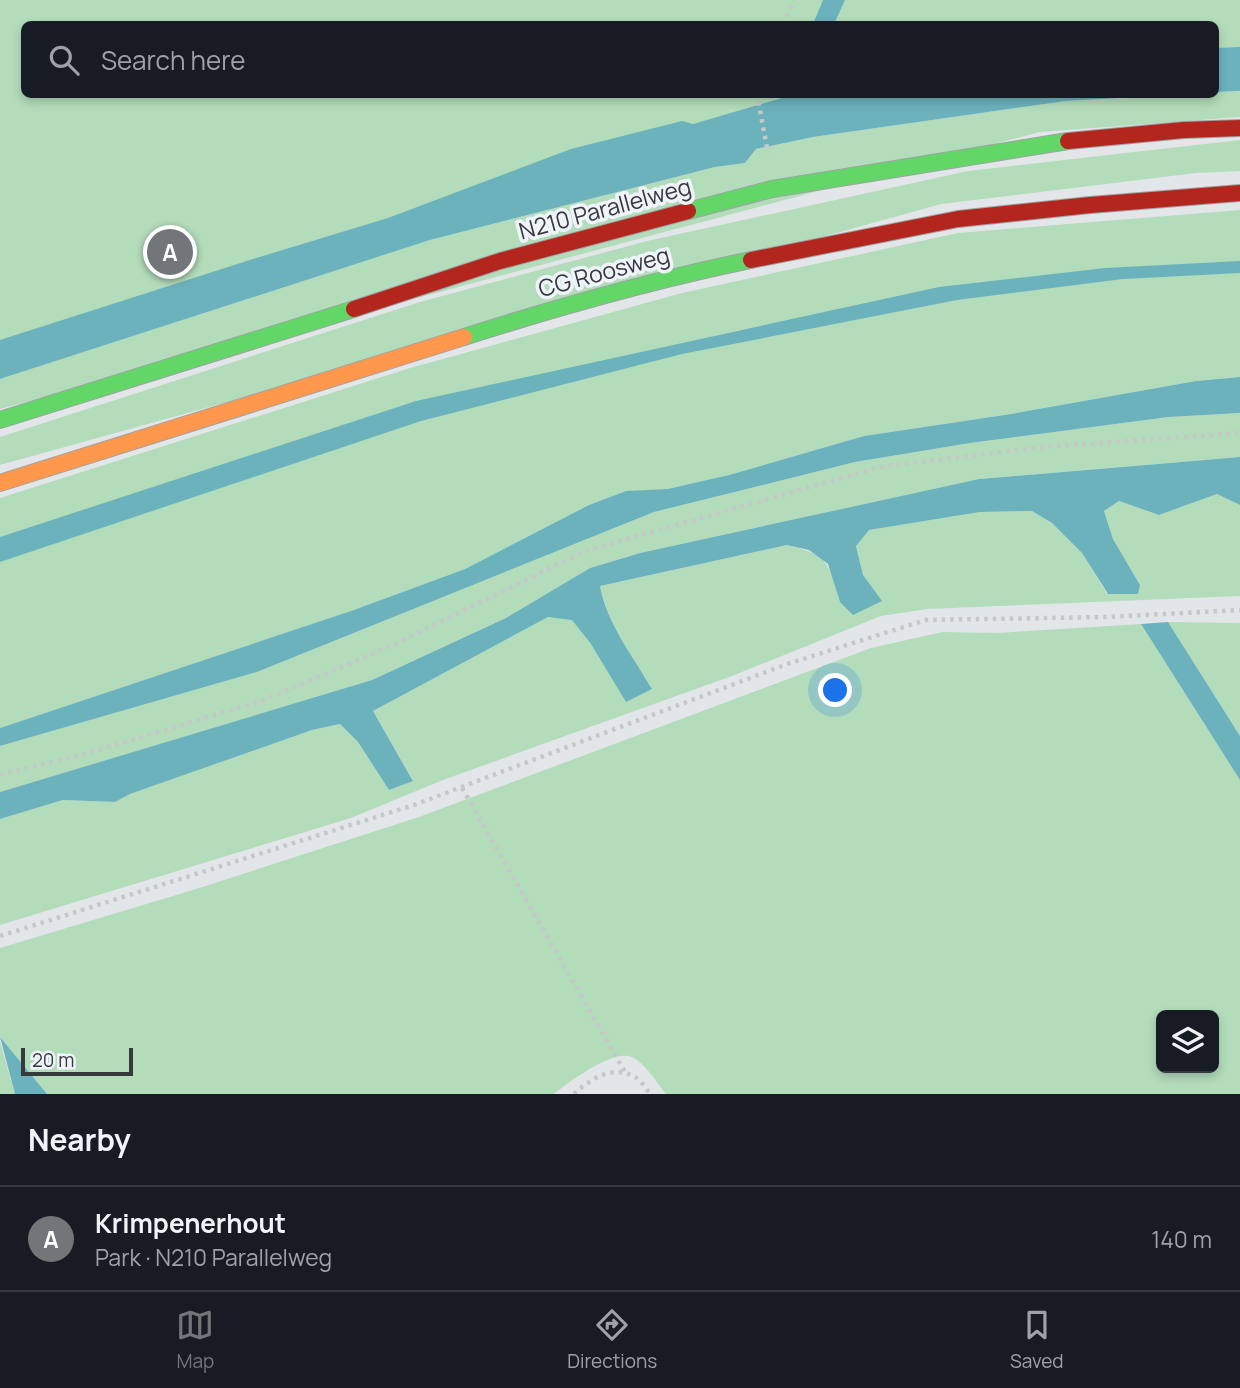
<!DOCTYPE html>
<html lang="en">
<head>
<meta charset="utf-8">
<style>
	body { margin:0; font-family:Manrope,sans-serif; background:#242831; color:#f1f3f6 }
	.controls { position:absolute; right:21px; bottom:21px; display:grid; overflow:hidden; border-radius:10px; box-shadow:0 4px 10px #0003 }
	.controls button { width:63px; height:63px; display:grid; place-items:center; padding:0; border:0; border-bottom:2px solid #363941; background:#171b24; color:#f1f3f6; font:35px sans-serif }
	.scale { position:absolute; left:21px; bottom:18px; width:112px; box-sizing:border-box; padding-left:7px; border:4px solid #373a3c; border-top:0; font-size:19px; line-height:24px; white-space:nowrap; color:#373a3c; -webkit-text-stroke:5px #eef4fa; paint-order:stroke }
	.you { position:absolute; left:836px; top:691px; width:24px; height:24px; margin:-18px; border:5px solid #fff; border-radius:50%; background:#1a73e8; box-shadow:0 0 0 10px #1a73e833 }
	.badge { display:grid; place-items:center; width:46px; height:46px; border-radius:50%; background:#737679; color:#fff; font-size:23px; font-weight:700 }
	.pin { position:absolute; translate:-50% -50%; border:4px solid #fff; box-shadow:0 2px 7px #0006 }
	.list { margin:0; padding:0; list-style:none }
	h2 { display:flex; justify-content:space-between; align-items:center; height:91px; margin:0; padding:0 28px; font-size:30px }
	h2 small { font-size:23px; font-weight:400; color:#9ea1a6 }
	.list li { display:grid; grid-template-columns:46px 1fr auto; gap:21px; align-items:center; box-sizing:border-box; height:105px; padding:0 28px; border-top:2px solid #363941 }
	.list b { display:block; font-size:26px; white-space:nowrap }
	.list p { margin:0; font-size:23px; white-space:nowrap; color:#9ea1a6 }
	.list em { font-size:23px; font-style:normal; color:#9ea1a6 }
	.icon { flex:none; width:38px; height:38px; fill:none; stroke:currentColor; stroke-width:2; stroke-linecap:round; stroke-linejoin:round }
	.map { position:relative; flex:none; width:1240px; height:1094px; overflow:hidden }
	.search { position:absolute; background:#171b24; box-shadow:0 4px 10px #0003; left:21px; right:21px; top:21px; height:77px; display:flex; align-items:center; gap:18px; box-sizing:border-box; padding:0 24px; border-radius:10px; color:#9ea1a6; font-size:26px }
	.sheet { height:196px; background:#171b24 }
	nav { display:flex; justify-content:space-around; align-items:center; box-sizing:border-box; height:98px; border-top:2px solid #363941; background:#171b24; font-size:19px; color:#9ea1a6 }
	nav a { display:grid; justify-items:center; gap:4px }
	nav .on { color:#737679 }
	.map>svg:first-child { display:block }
	.green { fill:#b3dcbb; fill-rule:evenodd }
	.water { fill:#6bb2bd }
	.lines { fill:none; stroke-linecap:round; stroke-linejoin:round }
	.fast-casing { stroke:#9fa2a4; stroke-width:18 }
	.slow-casing { stroke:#9fa2a4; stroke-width:18 }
	.jam-casing { stroke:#9fa2a4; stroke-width:18 }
	.path { stroke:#c5c7c8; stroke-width:4.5; stroke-dasharray:3.5 5; stroke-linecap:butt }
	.fast { stroke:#63d668; stroke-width:16 }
	.slow { stroke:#ff974d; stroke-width:16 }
	.jam { stroke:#b3261e; stroke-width:16 }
	.labels { text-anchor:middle; stroke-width:7; stroke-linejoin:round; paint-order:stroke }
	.street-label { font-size:23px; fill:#373a3c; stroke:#eef4fa }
</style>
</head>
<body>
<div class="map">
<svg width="1240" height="1094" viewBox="0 0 1240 1094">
	<rect width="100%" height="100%" fill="#e3e6e9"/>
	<!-- green -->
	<g class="green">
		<polygon points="0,0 1240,0 1240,67 1216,69 1216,24 24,24 24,94 935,95 0,363"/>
		<polygon points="1240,91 1240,117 1040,132 0,409 0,379 430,240 715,167 745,163 756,149 813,137 1066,101 1216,94 1216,92"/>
		<polygon points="1240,140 1240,171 1196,173 941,204 0,465 0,437 420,302 647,241 968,171"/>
		<polygon points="1240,210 1240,377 1196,381 1011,414 864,436 729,475 668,490 626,491 589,505 465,569 351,611 0,728 0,498 410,368 682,293 958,233"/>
		<polygon points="1240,413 1240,457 979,479 640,553 590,568 506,618 372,680 0,792 0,746 257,672 654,512 855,462 970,443 1169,417"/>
		<path d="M1217,494L1240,505V596L927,609L881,616L732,676L443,780L351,818L0,925V819L63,800L115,802L130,794L312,730L340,724L358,742L389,790L413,780L373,711L548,617L572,619L591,644L652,688C632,656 608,624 600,586L787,545C830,555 828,563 840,602L881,601L863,575L856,545L869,530L980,512L1032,511L1052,523L1082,553L1107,594L1140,585L1113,539L1104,511L1119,501L1159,515Z"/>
		<polygon points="1168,622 1240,623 1240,736"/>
		<path d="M1141,624L1240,780V1094H666C657,1083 645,1063 632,1057C613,1049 569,1082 554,1094H47L0,1037V948L193,890L419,817L871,648L942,632L997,633ZM1161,1015H1214V1068H1161Z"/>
		<polygon points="0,1042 15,1094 0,1094"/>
	</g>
	<!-- water -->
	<g class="water">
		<polygon points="823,0 845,0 834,24 813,24"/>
		<polygon points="1240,47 1240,91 1216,92 1216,48"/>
		<polygon points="783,95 1177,95 1066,101 813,137 756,149 745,163 715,167 430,240 0,379 0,340 253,259 388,218 571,149 682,121 693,124 782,98"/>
		<polygon points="1240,261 1240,273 1123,279 957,300 682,354 421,421 0,562 0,537 416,401 939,287 1105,268"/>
		<polygon points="1240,377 1240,413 1169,417 970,443 855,462 654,512 257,672 0,746 0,728 351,611 465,569 589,505 626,491 668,489 729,475 864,436 1011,414 1196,381"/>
		<path d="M1240,457V505L1217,494L1159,515L1119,501L1104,511L1113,539L1140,585L1138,594H1108L1082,553L1052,523L1032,511L980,512L869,530L856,546L863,575L882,601L853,615L840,602L828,564L809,550L787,545L600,586C607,624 633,656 652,689L626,702L591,644L572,620L548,617L373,711L413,781L389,790L358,742L340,724L312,730L130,794L115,802L63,800L0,819V792L372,680L506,618L590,568L640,553L979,479Z"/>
		<polygon points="1168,622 1240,736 1240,780 1141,624"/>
		<polygon points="0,1037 47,1094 15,1094"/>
	</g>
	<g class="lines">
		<defs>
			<g id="fast">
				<polyline points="688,211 772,189 1068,141"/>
				<path d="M464,337C558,307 654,280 751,260"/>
				<polyline points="0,420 354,309"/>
			</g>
			<polyline id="slow" points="0,483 464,337"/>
			<g id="jam">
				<polyline points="1068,141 1184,130 1240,128"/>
				<polyline points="751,260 958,219 1090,205 1240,193"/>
				<polyline points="354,309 500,261 688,211"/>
			</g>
		</defs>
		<!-- fast casing -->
		<use href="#fast" class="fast-casing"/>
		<!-- slow casing -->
		<use href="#slow" class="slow-casing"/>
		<!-- jam casing -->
		<use href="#jam" class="jam-casing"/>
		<!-- path -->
		<g class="path">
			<polyline points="783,24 794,0"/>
			<polyline points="757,94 768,153"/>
			<polyline points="0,775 89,753 264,700 393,645 585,551 880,467 1042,447 1240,433"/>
			<polyline points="462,788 626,1074"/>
			<polyline points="0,936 414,805 787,664 926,620 1107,617 1240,610"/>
			<path d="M574,1094C591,1079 612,1064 635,1077C641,1080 646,1089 650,1094"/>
		</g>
		<!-- fast -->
		<use href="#fast" class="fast"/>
		<!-- slow -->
		<use href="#slow" class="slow"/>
		<!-- jam -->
		<use href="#jam" class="jam"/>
	</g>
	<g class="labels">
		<!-- street labels -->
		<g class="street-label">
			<text transform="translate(605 209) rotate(-15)" y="8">N210 Parallelweg</text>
			<text transform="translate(604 272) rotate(-15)" y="8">CG Roosweg</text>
		</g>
	</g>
</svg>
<div class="controls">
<button><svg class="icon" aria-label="layers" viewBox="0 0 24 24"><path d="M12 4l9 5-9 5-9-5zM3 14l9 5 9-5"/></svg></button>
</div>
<div class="scale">20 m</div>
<div class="you"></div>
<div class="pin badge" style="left:170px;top:252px">A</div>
<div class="search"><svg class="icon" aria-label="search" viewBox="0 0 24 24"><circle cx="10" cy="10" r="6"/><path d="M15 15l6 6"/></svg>Search here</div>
</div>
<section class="sheet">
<h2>Nearby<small></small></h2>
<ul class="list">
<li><span class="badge">A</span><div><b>Krimpenerhout</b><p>Park · N210 Parallelweg</p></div><em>140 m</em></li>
</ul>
</section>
<nav>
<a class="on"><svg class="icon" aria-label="map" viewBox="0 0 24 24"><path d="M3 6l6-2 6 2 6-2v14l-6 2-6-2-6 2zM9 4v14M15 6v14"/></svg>Map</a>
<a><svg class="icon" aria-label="directions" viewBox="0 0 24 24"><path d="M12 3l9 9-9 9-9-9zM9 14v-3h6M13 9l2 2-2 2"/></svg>Directions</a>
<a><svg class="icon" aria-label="saved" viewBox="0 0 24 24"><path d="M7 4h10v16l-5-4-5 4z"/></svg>Saved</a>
</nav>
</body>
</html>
